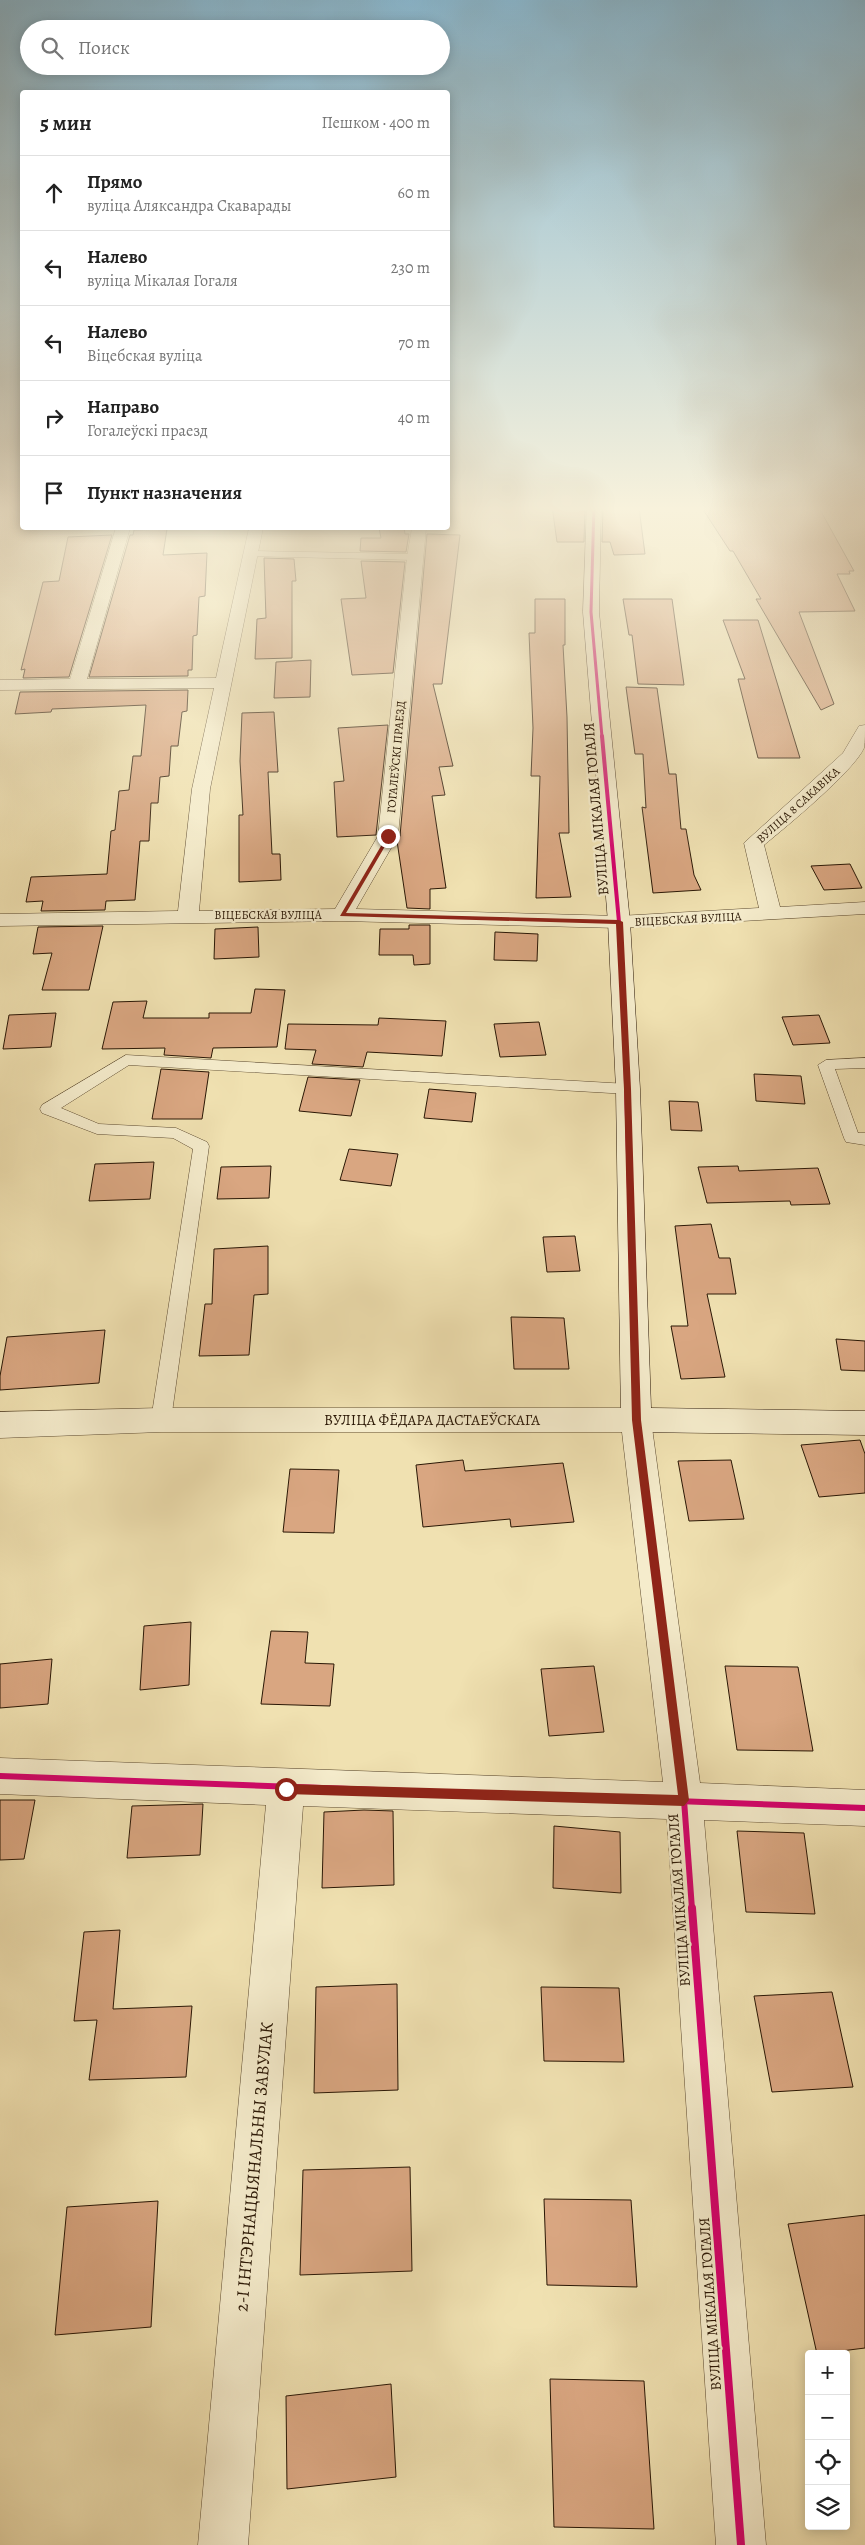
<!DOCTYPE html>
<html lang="ru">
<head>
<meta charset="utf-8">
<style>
	body { margin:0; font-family:Alegreya,serif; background:#f6f6f6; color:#222 }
	.controls { position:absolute; right:15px; bottom:15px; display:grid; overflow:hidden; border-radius:5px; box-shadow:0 2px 12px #0003 }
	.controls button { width:45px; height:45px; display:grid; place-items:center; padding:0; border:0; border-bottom:1px solid #e0e0e0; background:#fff; color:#222; font:25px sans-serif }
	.stop { position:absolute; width:15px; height:15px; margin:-11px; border:4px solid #8f2418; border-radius:50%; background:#fff }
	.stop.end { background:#8f2418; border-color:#fff; box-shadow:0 1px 5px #0008 }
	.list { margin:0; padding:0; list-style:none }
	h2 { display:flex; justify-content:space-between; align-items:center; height:65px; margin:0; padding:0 20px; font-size:21px }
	h2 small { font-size:16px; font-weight:400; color:#767676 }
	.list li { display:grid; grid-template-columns:32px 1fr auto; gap:15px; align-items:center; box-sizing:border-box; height:75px; padding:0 20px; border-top:1px solid #e0e0e0 }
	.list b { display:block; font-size:19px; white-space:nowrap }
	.list p { margin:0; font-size:16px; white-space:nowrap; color:#767676 }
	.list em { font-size:16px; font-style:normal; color:#767676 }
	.icon { flex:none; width:28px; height:28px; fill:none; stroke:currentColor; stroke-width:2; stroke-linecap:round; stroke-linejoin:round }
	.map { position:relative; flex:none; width:865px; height:2545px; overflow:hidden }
	.search { position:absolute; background:#fff; box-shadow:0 2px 12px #0003; left:20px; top:20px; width:430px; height:55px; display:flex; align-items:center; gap:12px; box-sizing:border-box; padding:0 18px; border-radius:28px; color:#767676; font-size:19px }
	.panel { position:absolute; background:#fff; box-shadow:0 2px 12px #0003; left:20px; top:90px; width:430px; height:440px; border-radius:5px }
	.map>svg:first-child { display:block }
	.building { fill:#d9a681; stroke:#2a1705 }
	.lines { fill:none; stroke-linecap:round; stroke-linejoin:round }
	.lane-casing { stroke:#5c4a30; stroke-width:1 }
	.street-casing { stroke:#5c4a30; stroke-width:1 }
	.secondary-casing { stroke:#2a1705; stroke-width:1 }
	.lane { fill:#f5eccc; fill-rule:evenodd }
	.street { fill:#f5eccc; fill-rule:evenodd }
	.secondary { fill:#f5eccc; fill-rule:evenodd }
	.cycleway-far4-casing { stroke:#f5eccc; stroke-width:5 }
	.cycleway-far3-casing { stroke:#f5eccc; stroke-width:6 }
	.cycleway-far2-casing { stroke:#f5eccc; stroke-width:8 }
	.cycleway-far1-casing { stroke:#f5eccc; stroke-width:9 }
	.cycleway-casing { stroke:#f5eccc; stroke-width:11 }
	.cycleway-far4 { stroke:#d6006c; stroke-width:3 }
	.cycleway-far3 { stroke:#d6006c; stroke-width:4 }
	.cycleway-far2 { stroke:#d6006c; stroke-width:5 }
	.cycleway-far1 { stroke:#d6006c; stroke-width:6 }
	.cycleway { stroke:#d6006c; stroke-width:8 }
	.route { fill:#8f2418 }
	.labels { text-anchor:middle; stroke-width:4.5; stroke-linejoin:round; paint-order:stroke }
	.far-street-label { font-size:12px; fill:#2a1705; stroke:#f5eccc }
	.street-label { font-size:15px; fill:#2a1705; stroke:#f5eccc }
	.near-street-label { font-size:18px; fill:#2a1705; stroke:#f5eccc }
</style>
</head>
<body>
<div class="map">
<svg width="865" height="2545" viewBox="0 0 865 2545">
	<rect width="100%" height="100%" fill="#f0e1b1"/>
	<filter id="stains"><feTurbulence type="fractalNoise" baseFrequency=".004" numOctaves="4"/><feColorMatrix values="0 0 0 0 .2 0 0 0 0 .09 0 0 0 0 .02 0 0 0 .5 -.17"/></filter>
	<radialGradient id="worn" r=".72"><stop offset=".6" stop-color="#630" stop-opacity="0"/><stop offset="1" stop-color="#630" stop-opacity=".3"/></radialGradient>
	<!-- building -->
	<g class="building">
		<polygon points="552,506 585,507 584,542 557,542"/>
		<polygon points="734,506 818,506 854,571 849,571 850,574 837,574 855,611 799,612 834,704 821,710 756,599 761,599 733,551 730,551 702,508"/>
		<polygon points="603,507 639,508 645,554 614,555 610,542 602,542"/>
		<polygon points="379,528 404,528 405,534 409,534 406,552 360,551 361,538 381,538"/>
		<polygon points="167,529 163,555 207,553 205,596 199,597 197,635 193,636 192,670 188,670 188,676 89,677 130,535 133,535 134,530"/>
		<polygon points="427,534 460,535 442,684 433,684 453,766 439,767 445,795 432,796 446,888 430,889 430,909 407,908 397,841 400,836"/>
		<polygon points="112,535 69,677 23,678 25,669 21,670 43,582 59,581 68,537"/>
		<polygon points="264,558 294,559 296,581 292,581 292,658 255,659 257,619 266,618"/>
		<polygon points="361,561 405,562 393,673 352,675 341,599 366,598"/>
		<polygon points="535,599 565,599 565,645 563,645 567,717 569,833 559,833 571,897 536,898 540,776 531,776 533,728 529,633 535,633"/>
		<polygon points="623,599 672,599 684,685 638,684 632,635 629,635"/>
		<polygon points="723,620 758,620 800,758 758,758 738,679 745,679"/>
		<polygon points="311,660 310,697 274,698 276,662"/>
		<polygon points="626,687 657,688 669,774 676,774 681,829 686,829 694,875 701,890 653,893 642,807 646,808 643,754 635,754"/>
		<polygon points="188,690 187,711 182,712 178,746 171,746 169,776 160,777 158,803 151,803 149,841 140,841 135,900 106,901 105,910 41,911 43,901 26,902 31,877 107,874 111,831 115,830 119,791 129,790 133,756 141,756 146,705 52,709 51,712 15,714 20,692"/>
		<polygon points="274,712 278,772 268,772 272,854 280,854 281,880 239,882 239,815 243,815 240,761 242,713"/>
		<polygon points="388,725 376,835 337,837 334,782 344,781 338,728"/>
		<polygon points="850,864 862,888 824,890 811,866"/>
		<polygon points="409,925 430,925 430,964 414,965 413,955 379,955 380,929 409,929"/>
		<polygon points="103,926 89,990 42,990 52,953 33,954 38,927"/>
		<polygon points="258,927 259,957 214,959 215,929"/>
		<polygon points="495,932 538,934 537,961 494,960"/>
		<polygon points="255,989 285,990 277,1047 213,1048 211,1058 164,1055 165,1048 102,1049 113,1002 147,1001 143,1018 209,1018 209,1013 251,1013"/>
		<polygon points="56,1013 51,1047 3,1049 9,1015"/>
		<polygon points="819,1015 830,1043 793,1045 782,1017"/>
		<polygon points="379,1018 446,1021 442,1056 367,1052 363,1067 312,1064 316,1050 285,1049 288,1024 378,1025"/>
		<polygon points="539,1022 546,1055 500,1057 494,1024"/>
		<polygon points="161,1069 209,1072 202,1119 152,1119"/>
		<polygon points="754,1074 801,1076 805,1104 756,1101"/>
		<polygon points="308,1077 360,1080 351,1116 299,1111"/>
		<polygon points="429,1089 476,1093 472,1122 424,1118"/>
		<polygon points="669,1101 698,1102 702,1131 671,1130"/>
		<polygon points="349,1149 398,1154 391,1186 340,1180"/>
		<polygon points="154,1162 150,1199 89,1201 95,1164"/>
		<polygon points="271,1166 269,1198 217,1199 221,1167"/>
		<polygon points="738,1166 739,1171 818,1168 830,1204 791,1205 790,1201 707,1203 698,1167"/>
		<polygon points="711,1224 719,1258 730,1258 736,1294 707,1294 725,1377 681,1379 671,1326 688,1326 675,1226"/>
		<polygon points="575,1236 580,1271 547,1272 543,1237"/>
		<polygon points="268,1246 268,1294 254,1295 249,1355 199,1356 205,1304 212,1304 214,1249"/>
		<polygon points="511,1317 564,1318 569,1369 514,1369"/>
		<polygon points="105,1330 99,1383 0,1390 0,1376 7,1337"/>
		<polygon points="836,1339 865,1341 865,1371 841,1370"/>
		<polygon points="860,1440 865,1454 865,1493 819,1497 801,1445"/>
		<polygon points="463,1460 465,1471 563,1463 574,1522 511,1527 510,1519 423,1527 416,1465"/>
		<polygon points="731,1460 744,1519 689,1521 678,1461"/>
		<polygon points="290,1469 339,1470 334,1533 283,1532"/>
		<polygon points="191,1622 189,1685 140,1690 144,1626"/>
		<polygon points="271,1631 308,1632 305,1663 334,1664 330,1706 261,1704"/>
		<polygon points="52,1659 48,1704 0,1708 0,1664"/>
		<polygon points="594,1666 604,1732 549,1736 541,1669"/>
		<polygon points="725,1666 798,1667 813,1751 737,1750"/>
		<polygon points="0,1800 35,1800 24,1859 0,1860"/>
		<polygon points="203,1804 200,1855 127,1858 132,1806"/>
		<polygon points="364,1810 393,1811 394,1885 322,1888 324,1812"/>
		<polygon points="554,1826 620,1832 621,1893 553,1888"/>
		<polygon points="737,1831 804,1833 815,1914 746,1912"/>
		<polygon points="120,1930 113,2009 192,2006 186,2077 89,2080 97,2020 74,2021 84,1932"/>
		<polygon points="397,1984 398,2090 314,2093 316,1987"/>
		<polygon points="541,1987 619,1988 624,2062 544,2061"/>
		<polygon points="832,1992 853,2087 772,2092 754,1996"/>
		<polygon points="410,2167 412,2271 300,2275 303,2170"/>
		<polygon points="544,2199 631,2200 637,2287 547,2285"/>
		<polygon points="158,2201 151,2327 55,2335 67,2207"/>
		<polygon points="865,2215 865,2348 817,2354 788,2224"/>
		<polygon points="550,2379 644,2381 654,2529 554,2527"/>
		<polygon points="391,2384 396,2477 287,2489 286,2396"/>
	</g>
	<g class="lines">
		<defs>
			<g id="lane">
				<polygon points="250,551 414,554 419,557 414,560 247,556 245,554"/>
				<polygon points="126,1055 628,1084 636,1089 628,1094 129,1065 61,1108 99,1124 176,1128 207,1142 209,1146 171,1420 168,1426 161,1428 154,1426 151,1420 193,1149 173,1138 97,1134 42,1113 40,1109 42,1105"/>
				<polygon points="865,1058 865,1068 835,1069 858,1133 865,1133 865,1145 846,1142 844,1138 818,1065 826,1060"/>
			</g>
			<g id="street">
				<path d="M116,528H130L87,679L216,678L249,528H263L210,789L199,911L335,909L378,836L407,557L412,528H426L398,836L356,909L619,916L759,908L744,843L843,753L859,726L865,725C865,732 865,741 864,748C854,771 786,827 764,845L780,907L865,902V914L619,928L342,921L0,926V914L178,911L192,789L214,688L0,690V680L70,679Z"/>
				<polygon points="161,1408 636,1408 647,1411 651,1420 700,1783 865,1790 865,1826 704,1820 766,2545 716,2545 667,1819 303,1806 248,2545 198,2545 266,1805 0,1794 0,1758 663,1782 622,1432 161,1432 0,1438 0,1412"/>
			</g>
			<polygon id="secondary" points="587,506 601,506 599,612 630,922 640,1089 651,1408 865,1411 865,1435 636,1432 625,1429 621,1420 616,1089 608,922 583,612"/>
		</defs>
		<!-- lane casing -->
		<use href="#lane" class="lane-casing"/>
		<!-- street casing -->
		<use href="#street" class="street-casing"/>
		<!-- secondary casing -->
		<use href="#secondary" class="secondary-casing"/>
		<!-- lane -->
		<use href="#lane" class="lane"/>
		<!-- street -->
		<use href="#street" class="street"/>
		<!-- secondary -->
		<use href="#secondary" class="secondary"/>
		<defs>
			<polyline id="cycleway-far4" points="594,506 591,612 602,737"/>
			<polyline id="cycleway-far3" points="602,736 619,922 625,1034"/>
			<polyline id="cycleway-far2" points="625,1032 636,1416"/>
			<g id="cycleway-far1">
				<polyline points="636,1415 684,1800 692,1909"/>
				<polyline points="0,1776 865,1808"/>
			</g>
			<polyline id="cycleway" points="692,1908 741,2545"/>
		</defs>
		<!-- cycleway-far4 casing -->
		<use href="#cycleway-far4" class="cycleway-far4-casing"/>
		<!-- cycleway-far3 casing -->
		<use href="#cycleway-far3" class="cycleway-far3-casing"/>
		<!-- cycleway-far2 casing -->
		<use href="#cycleway-far2" class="cycleway-far2-casing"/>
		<!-- cycleway-far1 casing -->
		<use href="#cycleway-far1" class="cycleway-far1-casing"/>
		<!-- cycleway casing -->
		<use href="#cycleway" class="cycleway-casing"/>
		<!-- cycleway-far4 -->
		<use href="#cycleway-far4" class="cycleway-far4"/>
		<!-- cycleway-far3 -->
		<use href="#cycleway-far3" class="cycleway-far3"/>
		<!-- cycleway-far2 -->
		<use href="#cycleway-far2" class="cycleway-far2"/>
		<!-- cycleway-far1 -->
		<use href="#cycleway-far1" class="cycleway-far1"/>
		<!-- cycleway -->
		<use href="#cycleway" class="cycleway"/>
	</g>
	<!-- sky -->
	<linearGradient id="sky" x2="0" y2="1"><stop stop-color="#89b8d0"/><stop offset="0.59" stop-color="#f8f2dc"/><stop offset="1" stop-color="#f8f2dc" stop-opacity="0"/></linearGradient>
	<rect width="865" height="863" fill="url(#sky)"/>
	<!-- route -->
	<polygon class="route" points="388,834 391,836 346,913 619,920 623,922 631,1089 641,1420 689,1800 684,1806 286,1794 280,1789 286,1784 678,1795 632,1420 624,1089 616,924 340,916"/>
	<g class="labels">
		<!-- far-street labels -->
		<g class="far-street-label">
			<text transform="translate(396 757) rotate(-85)" y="4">ГОГАЛЕЎСКІ ПРАЕЗД</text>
			<text transform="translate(798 805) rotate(-42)" y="4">ВУЛІЦА 8 САКАВІКА</text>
			<text x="268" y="919">ВІЦЕБСКАЯ ВУЛІЦА</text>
			<text transform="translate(688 919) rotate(-3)" y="4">ВІЦЕБСКАЯ ВУЛІЦА</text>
		</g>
		<!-- street labels -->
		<g class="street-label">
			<text transform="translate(596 809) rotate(-95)" y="5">ВУЛІЦА МІКАЛАЯ ГОГАЛЯ</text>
			<text x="432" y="1425">ВУЛІЦА ФЁДАРА ДАСТАЕЎСКАГА</text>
			<text transform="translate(679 1900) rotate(-94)" y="5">ВУЛІЦА МІКАЛАЯ ГОГАЛЯ</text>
			<text transform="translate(710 2304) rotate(-94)" y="5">ВУЛІЦА МІКАЛАЯ ГОГАЛЯ</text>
		</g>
		<!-- near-street labels -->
		<g class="near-street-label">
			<text transform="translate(254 2167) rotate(-85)" y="6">2-І ІНТЭРНАЦЫЯНАЛЬНЫ ЗАВУЛАК</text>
		</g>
	</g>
	<rect width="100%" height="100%" filter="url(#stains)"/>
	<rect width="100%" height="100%" fill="url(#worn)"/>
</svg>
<div class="controls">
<button>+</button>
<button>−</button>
<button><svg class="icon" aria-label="locate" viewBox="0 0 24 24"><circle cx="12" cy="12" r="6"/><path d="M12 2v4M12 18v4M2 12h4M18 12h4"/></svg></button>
<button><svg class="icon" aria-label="layers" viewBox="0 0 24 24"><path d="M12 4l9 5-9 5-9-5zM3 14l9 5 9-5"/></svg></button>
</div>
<div class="stop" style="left:286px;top:1789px"></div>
<div class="stop end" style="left:388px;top:836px"></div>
<div class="search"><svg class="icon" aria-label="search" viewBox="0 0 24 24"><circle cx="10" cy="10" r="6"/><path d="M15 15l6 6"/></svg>Поиск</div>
<section class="panel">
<h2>5 мин<small>Пешком · 400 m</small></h2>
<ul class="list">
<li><svg class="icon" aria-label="ahead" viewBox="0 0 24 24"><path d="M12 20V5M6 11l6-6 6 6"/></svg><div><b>Прямо</b><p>вуліца Аляксандра Скаварады</p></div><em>60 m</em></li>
<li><svg class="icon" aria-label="left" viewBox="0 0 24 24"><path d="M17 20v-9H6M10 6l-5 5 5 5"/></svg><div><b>Налево</b><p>вуліца Мікалая Гогаля</p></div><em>230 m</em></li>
<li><svg class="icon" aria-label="left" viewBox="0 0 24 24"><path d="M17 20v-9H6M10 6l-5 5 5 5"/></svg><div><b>Налево</b><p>Віцебская вуліца</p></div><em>70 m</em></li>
<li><svg class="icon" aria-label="right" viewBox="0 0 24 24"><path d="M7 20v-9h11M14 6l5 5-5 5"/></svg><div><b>Направо</b><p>Гогалеўскі праезд</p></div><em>40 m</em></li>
<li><svg class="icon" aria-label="arrive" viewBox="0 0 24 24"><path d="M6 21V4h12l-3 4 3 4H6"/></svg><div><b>Пункт назначения</b></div></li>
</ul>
</section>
</div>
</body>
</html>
